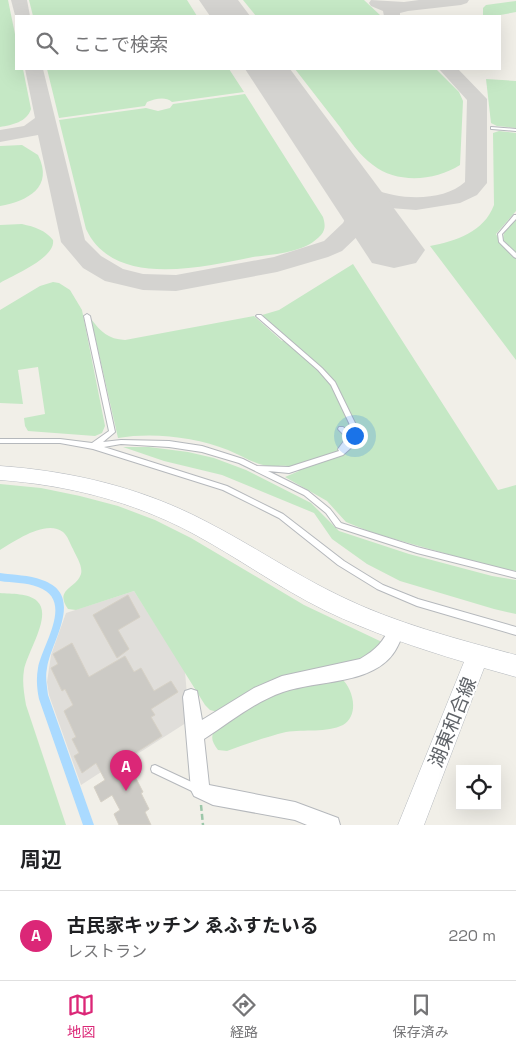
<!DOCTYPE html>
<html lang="ja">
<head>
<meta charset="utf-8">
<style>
	body { margin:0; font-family:"Space Grotesk","Noto Sans JP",sans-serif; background:#f2f2f2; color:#202124 }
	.controls { position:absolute; right:15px; bottom:15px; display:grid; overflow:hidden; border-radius:0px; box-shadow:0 5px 20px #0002 }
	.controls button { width:45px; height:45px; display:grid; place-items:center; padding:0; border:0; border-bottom:1px solid #e0e0e0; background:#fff; color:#202124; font:25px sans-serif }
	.you { position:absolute; left:354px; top:435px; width:18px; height:18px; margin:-12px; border:4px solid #fff; border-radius:50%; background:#1a73e8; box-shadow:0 0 0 8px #1a73e833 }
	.badge { display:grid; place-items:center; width:32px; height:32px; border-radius:50%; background:#db2777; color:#fff; font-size:16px; font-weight:700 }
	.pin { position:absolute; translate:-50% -41px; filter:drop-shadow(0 1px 2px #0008) }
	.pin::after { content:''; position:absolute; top:26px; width:18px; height:15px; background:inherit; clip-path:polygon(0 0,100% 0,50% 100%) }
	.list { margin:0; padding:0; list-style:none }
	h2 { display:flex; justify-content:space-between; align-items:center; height:65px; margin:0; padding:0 20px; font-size:21px }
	h2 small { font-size:16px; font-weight:400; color:#757577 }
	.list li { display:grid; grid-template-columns:32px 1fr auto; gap:15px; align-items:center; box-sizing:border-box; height:90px; padding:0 20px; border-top:1px solid #e0e0e0 }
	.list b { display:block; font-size:19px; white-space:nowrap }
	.list p { margin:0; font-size:16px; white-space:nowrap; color:#757577 }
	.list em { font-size:16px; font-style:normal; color:#757577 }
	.icon { flex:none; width:28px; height:28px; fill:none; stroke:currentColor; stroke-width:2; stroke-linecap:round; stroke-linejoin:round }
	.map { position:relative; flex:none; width:516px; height:825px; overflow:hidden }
	.search { position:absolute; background:#fff; box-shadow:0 5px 20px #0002; left:15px; right:15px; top:15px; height:55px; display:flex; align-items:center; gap:12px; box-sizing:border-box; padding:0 18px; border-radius:0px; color:#757577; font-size:19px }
	.sheet { height:155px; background:#fff }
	nav { display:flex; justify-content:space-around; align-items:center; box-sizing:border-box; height:70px; border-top:1px solid #e0e0e0; background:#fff; font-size:14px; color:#757577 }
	nav a { display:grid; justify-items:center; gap:2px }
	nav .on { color:#db2777 }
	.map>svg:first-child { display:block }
	.industrial { fill:#e0deda }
	.green { fill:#c5e8c5 }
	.water { fill:#aadaff }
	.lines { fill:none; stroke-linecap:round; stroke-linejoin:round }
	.taxiway { fill:#d4d3d0; fill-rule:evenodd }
	.runway { fill:#d4d3d0; fill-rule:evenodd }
	.building { fill:#cccac5; stroke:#d6d1c6 }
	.lane-casing { stroke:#b5b8bc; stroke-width:2 }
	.street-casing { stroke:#b5b8bc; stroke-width:2 }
	.secondary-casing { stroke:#b6babf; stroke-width:1 }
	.path { stroke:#9cc7a9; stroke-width:2.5; stroke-dasharray:6 3; stroke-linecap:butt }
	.lane { fill:#fff; fill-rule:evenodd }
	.street { fill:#fff; fill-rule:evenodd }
	.secondary { fill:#fff; fill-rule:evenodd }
	.labels { text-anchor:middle; stroke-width:4; stroke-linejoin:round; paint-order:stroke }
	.near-street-label { font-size:19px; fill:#5f6368; stroke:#fff }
</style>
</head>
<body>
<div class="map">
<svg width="516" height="825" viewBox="0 0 516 825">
	<rect width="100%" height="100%" fill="#f1efe8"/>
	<!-- industrial -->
	<polygon class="industrial" points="134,591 185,671 189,721 128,760 126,756 81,785 49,695 47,682 51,655 66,613"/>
	<!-- green -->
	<g class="green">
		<path d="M0,0H8L16,39V69H23L31,109C27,122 12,125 0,127Z"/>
		<polygon points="29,0 187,0 197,16 33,16"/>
		<polygon points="243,0 364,0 381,16 256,16"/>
		<polygon points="516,1 516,12 495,16 483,16 483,8 486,5"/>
		<path d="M47,69H229L244,92L172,102C165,96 155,99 147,102L145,106L59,118Z"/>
		<path d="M295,69H436L459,92L463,101L460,165C435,181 397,184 373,165C360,156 349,140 340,127C325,108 310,88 295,69Z"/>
		<polygon points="486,79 516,81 516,128 497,126 491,123"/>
		<path d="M245,94L323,217C325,224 326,229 321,235C305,253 275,254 253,257C202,267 114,289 86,229L59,120L146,108L158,111L170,108L173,104Z"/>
		<path d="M499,131L516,133V211L496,234L501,243L516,259V360L430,246C456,241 484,232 494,205L493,133Z"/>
		<path d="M22,145L38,155C54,187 28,201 0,206V146Z"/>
		<path d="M516,220V253L503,240C503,230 509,226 516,220Z"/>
		<path d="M22,224C35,227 45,230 53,240C56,258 13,275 0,283V225Z"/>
		<path d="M353,264L498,490L516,485V571L486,565L373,533L346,522L327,501L285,477L299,471C286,461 278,469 263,465C251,462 240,455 228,450C195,437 153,432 118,438L91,319C101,332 108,339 125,340L254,316L282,341L287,337L262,315L279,310Z"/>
		<polygon points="53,282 59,283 70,290 82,310 105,426 102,433 95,436 28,431 25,426 24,418 45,414 38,367 18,370 23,404 0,403 0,310 40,286"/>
		<polygon points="123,447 149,447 188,452 214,458 246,470 311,503 339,531 409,554 492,576 516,580 516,614 494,609 400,581 367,564 332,539 314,513 222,475 164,461"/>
		<path d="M0,484L41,488L80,496L118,506L155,520L191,538L304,605L382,642L369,659L218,712L210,710L205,705L134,591L76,610L68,609C54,589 76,589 81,574C83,566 76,556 73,549C70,544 68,536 63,532C46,519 15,541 0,550Z"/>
		<path d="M0,593C11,594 29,593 37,601C53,615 27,652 24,670C22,682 24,693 26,705L66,825H0Z"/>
		<path d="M341,678C353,688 360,715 343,725C327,733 304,729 286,732C266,737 246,744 227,751L218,750C211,741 210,736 217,726L273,693Z"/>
	</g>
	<!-- water -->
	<path class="water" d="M0,573C14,575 29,575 42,580C86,595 51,641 47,668C45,677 47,686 48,695L94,825H83L39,699C37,689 36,679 38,668C42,645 75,600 38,587C26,582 12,583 0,581Z"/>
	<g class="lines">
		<!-- taxiway -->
		<g class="taxiway">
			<polygon points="11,0 27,0 30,16 16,16 16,19"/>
			<polygon points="371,0 404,2 419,0 469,0 467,3 461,5 408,11 400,13 400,16 384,16 383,11 371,6 369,3"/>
			<path d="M25,69H43L85,240L101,256L123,269L143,274L176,275L274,257L324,241L343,223L346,217L345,198L349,193L333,179L336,174C352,170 360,183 374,189C399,200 443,202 465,182L467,100L439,69H458L487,99V183L477,195L460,203L416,210L390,208L369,203L370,217L362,232L342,251L328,257L277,272L176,291L143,290L105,281L83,268L61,242L38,135L0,142V130L24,126L35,118Z"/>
		</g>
		<!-- runway -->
		<g class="runway">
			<polygon points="199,0 238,0 250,16 210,16"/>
			<polygon points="245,69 290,69 425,250 416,263 394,268 372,263"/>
		</g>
	</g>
	<!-- building -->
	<g class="building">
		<polygon points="128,595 140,617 118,630 129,649 117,658 93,615"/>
		<polygon points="72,643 89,677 125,656 134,672 141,668 154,691 171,681 178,692 151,709 155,715 151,717 162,736 126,759 143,792 141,793 149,809 145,812 151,825 119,825 114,814 120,810 112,795 101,802 94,787 105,780 96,763 82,773 74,756 79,753 72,739 76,737 64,711 73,705 65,689 62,691 51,668 58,664 53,654"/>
	</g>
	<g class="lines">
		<defs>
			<g id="lane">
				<polygon points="491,127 516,129 516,131 492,129 491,129"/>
				<polygon points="514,215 516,215 516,219 502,234 503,241 516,253 516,258 514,257 499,242 498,234"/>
				<polygon points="87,314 90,316 115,432 103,442 121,440 169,441 202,446 243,459 257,466 289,467 339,451 338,449 344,441 344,435 338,429 339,427 343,427 349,432 350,440 352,437 350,425 331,385 318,370 256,316 257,315 261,315 322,368 335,382 356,425 358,437 353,446 343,455 289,473 268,471 308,491 330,509 341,523 417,547 516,572 516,578 417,553 336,527 326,513 304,495 239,463 202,452 169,447 121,444 104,447 227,486 283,514 344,561 383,585 418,599 516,627 516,635 417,606 377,589 338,565 279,518 223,490 93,449 60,443 0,443 0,439 60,439 92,443 109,431 84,316"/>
				<polygon points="155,765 200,786 202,789 200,792 197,794 194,792 152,772 151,769 152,766"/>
			</g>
			<path id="street" d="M397,623L403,625L405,630C402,637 399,644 395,651C374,685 317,680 283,692C254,702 229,723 204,739L209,785L295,802L338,818L340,825H307L295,820L213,805L194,796L191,790L183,697L185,691L191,689L197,691L202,720L254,688L282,676L360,659C376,650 384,641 391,625Z"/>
			<path id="secondary" d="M0,466C72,471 143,488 207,522C252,545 294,574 340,596C395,623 457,639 516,655V677L484,668L424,825H398L464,662C417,648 370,632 326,611C279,588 237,557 192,533C132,501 67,485 0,480Z"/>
		</defs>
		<!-- lane casing -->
		<use href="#lane" class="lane-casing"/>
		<!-- street casing -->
		<use href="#street" class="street-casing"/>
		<!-- secondary casing -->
		<use href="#secondary" class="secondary-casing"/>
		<!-- path -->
		<polyline class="path" points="201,805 203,825"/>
		<!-- lane -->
		<use href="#lane" class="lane"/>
		<!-- street -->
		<use href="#street" class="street"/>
		<!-- secondary -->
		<use href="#secondary" class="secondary"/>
	</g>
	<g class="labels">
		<!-- near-street labels -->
		<g class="near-street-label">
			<text transform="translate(452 722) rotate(-68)" y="7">湖東和合線</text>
		</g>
	</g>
</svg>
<div class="controls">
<button><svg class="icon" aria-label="locate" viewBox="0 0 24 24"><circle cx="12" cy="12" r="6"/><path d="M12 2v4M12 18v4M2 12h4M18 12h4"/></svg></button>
</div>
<div class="you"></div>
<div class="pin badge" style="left:126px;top:791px">A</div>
<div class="search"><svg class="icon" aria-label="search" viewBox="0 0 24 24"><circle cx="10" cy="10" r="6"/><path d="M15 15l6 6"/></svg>ここで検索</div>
</div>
<section class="sheet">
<h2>周辺<small></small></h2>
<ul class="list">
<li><span class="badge">A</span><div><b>古民家キッチン ゑふすたいる</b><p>レストラン</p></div><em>220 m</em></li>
</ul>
</section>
<nav>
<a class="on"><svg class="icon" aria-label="map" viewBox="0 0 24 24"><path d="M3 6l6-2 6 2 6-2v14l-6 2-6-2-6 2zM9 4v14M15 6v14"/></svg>地図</a>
<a><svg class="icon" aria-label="directions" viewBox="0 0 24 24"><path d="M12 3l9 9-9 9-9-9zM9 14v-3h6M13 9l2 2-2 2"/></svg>経路</a>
<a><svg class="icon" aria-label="saved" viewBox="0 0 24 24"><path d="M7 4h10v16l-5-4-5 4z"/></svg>保存済み</a>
</nav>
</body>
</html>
